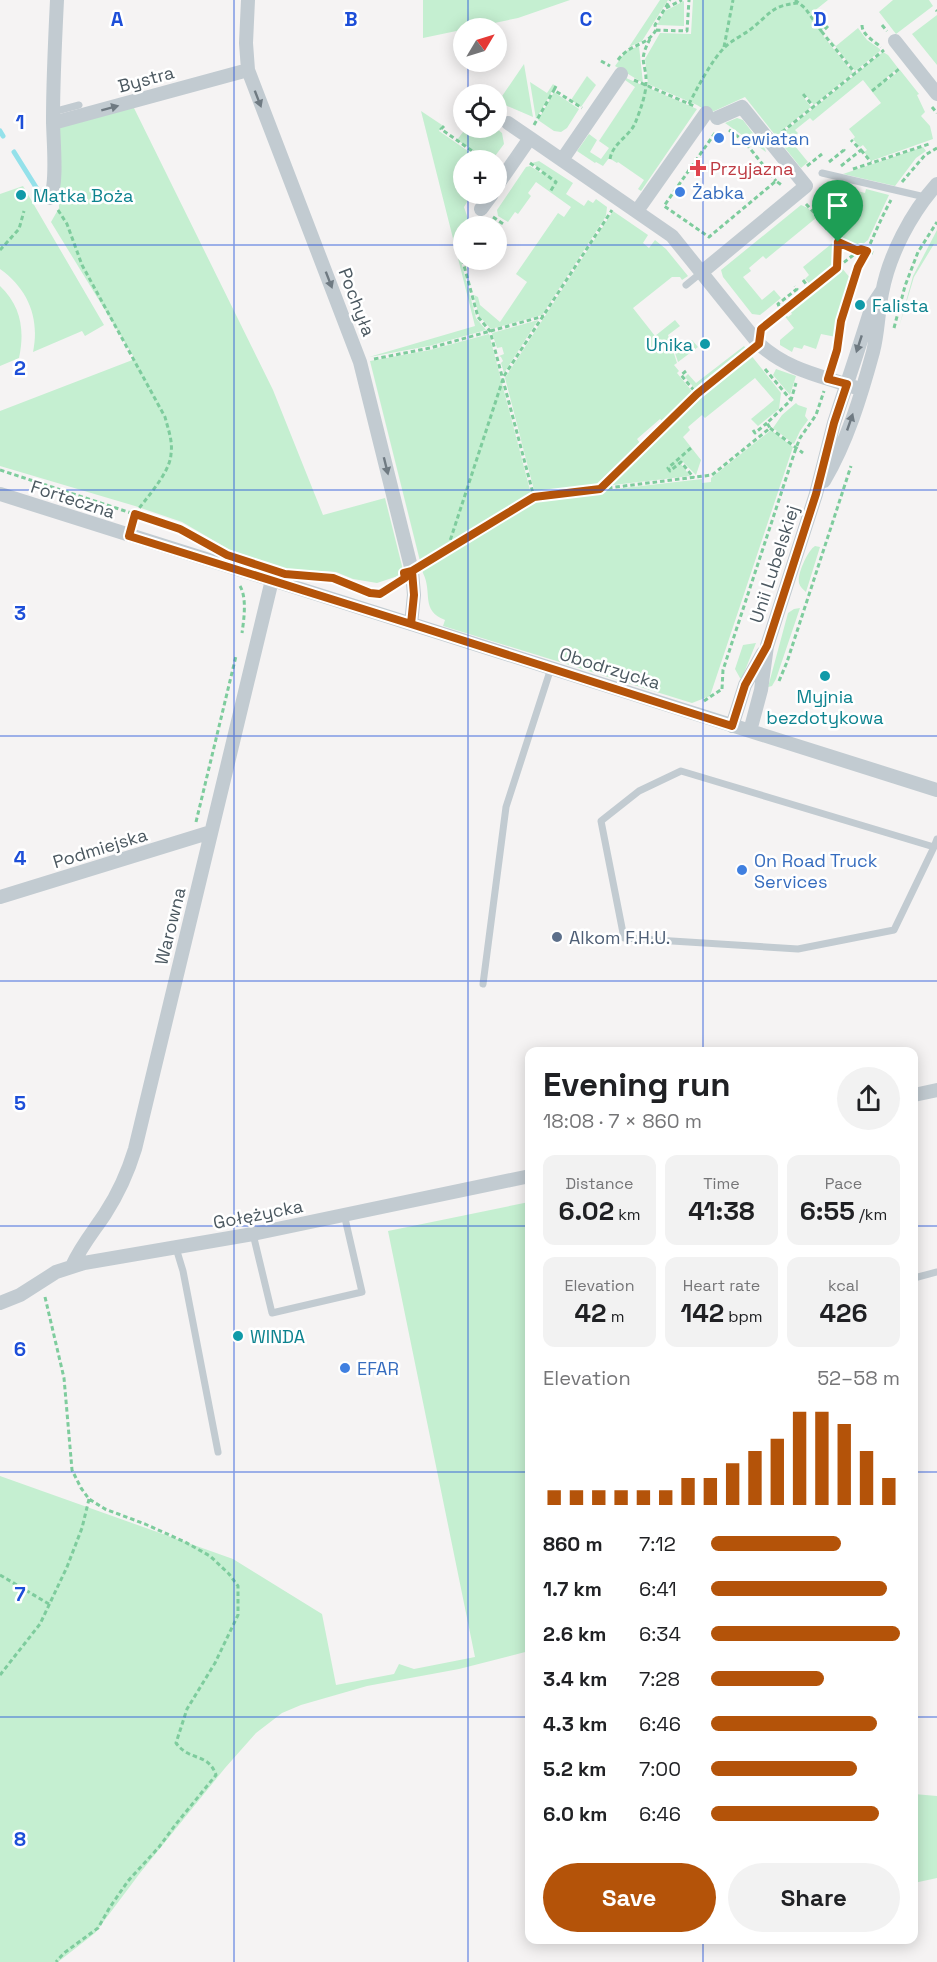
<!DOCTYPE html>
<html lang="en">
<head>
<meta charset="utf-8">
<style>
	:root { --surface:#fff; --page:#f2f2f2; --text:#202124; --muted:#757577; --accent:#b45309 }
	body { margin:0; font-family:"Space Grotesk",sans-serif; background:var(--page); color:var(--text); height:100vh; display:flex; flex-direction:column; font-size:22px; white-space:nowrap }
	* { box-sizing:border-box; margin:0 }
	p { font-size:20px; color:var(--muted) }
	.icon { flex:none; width:33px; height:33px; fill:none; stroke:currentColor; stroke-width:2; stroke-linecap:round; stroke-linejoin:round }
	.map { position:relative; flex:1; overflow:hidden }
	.details { position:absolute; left:525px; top:1047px; width:393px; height:897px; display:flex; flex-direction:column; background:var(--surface); border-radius:12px; box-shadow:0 3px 15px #0003 }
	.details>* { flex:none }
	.needle { width:39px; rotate:52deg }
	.buttons { position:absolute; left:453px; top:18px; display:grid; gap:12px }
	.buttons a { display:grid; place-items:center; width:54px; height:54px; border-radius:50%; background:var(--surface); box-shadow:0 3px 15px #0003; font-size:30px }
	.pin { position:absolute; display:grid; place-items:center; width:51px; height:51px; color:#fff; margin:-62px -26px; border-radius:50% 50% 50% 0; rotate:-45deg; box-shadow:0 0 6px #0007 }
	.pin .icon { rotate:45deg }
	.round { display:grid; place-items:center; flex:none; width:63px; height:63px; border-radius:32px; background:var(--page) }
	.overview { display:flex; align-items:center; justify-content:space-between; height:102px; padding:0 18px }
	h1 { font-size:33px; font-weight:700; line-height:45px }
	.metrics { display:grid; grid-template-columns:repeat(3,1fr); gap:9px; height:102px; padding:6px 18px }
	.metrics div { display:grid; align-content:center; border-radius:12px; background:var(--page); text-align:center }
	.metrics b { font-size:26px; font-weight:700 }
	.metrics small { font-size:16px; font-weight:400 }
	.metrics p { font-size:16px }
	.chart { height:168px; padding:12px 18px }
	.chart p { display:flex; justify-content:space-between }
	.chart svg { width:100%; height:108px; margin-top:6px; stroke:var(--accent); stroke-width:6 }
	.button { display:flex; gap:12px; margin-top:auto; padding:12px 18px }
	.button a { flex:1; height:69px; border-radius:36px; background:var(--accent); color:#fff; font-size:24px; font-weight:700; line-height:69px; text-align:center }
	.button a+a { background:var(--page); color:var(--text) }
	ul { padding:0 18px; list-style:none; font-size:20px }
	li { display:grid; grid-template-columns:96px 72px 1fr; align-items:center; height:45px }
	li i { height:15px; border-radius:8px; background:var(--accent) }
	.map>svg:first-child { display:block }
</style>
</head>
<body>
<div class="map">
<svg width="937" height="1962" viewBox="0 0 937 1962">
	<rect width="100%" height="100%" fill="#f5f3f3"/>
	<path fill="#c5efd1" d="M 423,0 L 570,0 L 518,18 L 423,38 Z
		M 660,0 L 668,0 L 642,41 L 629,47 Z
		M 693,0 L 828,0 L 813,12 L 825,27 L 820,32 L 853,73 L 814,105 L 804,93 L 802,95 L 811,107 L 781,131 L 779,140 L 745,97 L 710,113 L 697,105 L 648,84 L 645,59 L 660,33 L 691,34 Z
		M 893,0 L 929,0 L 933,6 L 896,34 L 879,12 Z
		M 684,1 L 684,26 L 657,25 L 665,11 Z
		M 937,15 L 937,65 L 912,34 Z
		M 858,28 L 867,40 L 880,49 L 880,51 L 855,71 L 824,32 L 836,46 Z
		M 639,46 L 643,83 L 615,66 L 626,51 Z
		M 883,52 L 888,55 L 898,68 L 885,79 L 887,81 L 900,70 L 919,94 L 917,95 L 925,112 L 921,116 L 930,126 L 933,139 L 871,161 L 864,152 L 867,150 L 863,145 L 860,147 L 853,139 L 855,137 L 849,129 L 881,103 L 863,80 L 813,121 L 810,118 L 795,130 L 798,133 L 790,140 L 808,162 L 801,168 L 781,143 L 783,133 Z
		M 524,64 L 533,117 L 498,102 Z
		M 587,76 L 596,85 L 581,107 L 571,100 Z
		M 626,78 L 697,109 L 641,191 L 638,189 L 644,180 L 618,162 L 617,163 L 609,158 L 603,166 L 596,162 L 595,163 L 577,151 L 589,134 L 597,140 L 590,152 L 601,159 L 609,148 L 599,141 L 635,87 L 625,80 Z
		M 530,82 L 547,93 L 553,84 L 555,86 L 536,119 Z
		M 554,92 L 579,109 L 567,128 L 561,132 L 554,131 L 538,120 Z
		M 133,106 L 273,390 L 323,515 L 385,498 L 404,574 L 377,583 L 353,579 L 336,572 L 287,569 L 230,550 L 182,522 L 135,506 L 0,466 L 0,411 L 135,359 L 51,222 L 59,208 L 58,126 Z
		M 421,111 L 442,125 L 439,131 L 481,160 L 464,160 L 464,194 L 472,194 L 464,207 L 468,219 L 479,226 L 464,226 L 463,248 L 458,250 L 476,318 L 486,330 L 429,346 L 369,357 L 475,326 Z
		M 737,118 L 743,120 L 765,149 L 766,152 L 725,123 Z
		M 466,128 L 496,128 L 502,133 L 504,144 L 492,160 L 487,160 L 457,140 Z
		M 923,147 L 926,151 L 916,158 L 895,186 L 843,174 Z
		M 539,161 L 573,183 L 566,194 L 584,206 L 588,200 L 593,203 L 596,199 L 607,207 L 606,216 L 542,315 L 491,329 L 479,316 L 474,295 L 478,297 L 480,305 L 500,322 L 527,282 L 516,274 L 558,213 L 564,217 L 571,207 L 536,182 L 528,193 L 531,196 L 518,214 L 515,212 L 508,222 L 498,216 L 497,210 L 526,167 L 530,166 L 541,173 L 542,171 L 532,163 Z
		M 828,181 L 831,181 L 850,213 L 839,238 L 831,228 L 849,213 L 837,198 L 817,213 L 816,211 L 827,201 L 818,189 Z
		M 836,182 L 843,183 L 842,187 L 865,193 L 866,189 L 889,195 L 868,240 L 857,249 L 841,241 L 855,213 Z
		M 23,186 L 104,325 L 85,336 L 82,331 L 33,352 C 40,318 28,289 0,269 L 0,194 Z
		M 801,205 L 808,208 L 816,218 L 766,259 L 763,256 L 749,268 L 751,271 L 743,277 L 762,300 L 774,290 L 781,298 L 760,315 L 752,314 L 723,277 L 721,270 Z
		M 613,211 L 648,235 L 643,243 L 649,248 L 655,240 L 666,249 L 688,276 L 682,280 L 680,277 L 672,277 L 633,308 L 655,336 L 675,320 L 680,326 L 668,335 L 677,363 L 674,365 L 679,371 L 677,373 L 695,395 L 665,424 L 660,419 L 637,439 L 640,443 L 636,447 L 638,449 L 599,487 L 535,494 L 505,378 Z
		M 937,230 L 937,244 L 934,244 L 914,277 L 899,327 L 913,276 Z
		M 835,241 L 835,266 L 812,284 L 810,284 L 805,279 L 809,275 L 803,267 Z
		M 841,267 L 851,279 L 838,318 L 836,337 L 821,334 L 816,349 L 804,345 L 802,349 L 794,347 L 792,352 L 780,345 L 780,340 L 794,328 L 783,314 L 785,313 L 788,317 L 792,314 L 789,310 Z
		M 0,286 C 21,306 25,330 19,358 L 0,366 Z
		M 538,320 L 504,373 L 501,363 L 503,361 L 501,357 L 499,356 L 504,354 L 502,347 L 497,348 L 492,333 Z
		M 489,334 L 530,490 L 537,498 L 702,479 L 702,483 L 711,482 L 711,478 L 771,430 L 793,447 L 710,696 L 692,703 L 443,626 L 445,620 C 420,610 433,593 423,573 L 370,361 L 430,350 Z
		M 671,336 L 682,349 L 692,340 L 698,347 L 678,362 L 670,337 Z
		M 744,346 L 748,351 L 697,391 L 685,377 L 688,374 L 696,383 Z
		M 750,354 L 781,393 L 779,409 L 758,426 L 751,419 L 774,400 L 755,378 L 705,418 L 702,415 L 688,427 L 690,430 L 683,437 L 701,460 L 696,475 L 683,462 L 681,464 L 690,476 L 605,486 L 697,398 Z
		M 776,369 L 796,376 L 790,395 L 773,375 Z
		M 796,403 L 798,405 L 807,408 L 805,416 L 808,420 L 800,431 L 794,444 L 773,428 L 782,415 Z
		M 815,546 L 820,547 L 806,592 C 803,589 800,587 799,583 C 797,574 808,550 815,546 Z
		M 800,608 L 776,679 L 772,686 L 768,687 L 788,613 L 794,609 Z
		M 756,643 L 742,678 L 740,678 L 735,669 L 743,645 Z
		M 529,1202 L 529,1651 L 459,1669 L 367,1686 L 301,1705 L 282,1713 L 256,1733 L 225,1768 L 140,1873 L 95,1933 L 58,1962 L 0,1962 L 0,1476 L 233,1559 L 322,1614 L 336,1685 L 394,1674 L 399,1664 L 414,1669 L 475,1657 L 388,1231 Z
		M 914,1794 L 937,1796 L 937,1878 L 914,1883 Z"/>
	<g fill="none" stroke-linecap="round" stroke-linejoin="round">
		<path stroke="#94e1ea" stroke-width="5" d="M 0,131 L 3,136
			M 14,152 L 39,192"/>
		<path stroke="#7ecc9d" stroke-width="3" stroke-dasharray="4.5 3" stroke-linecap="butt" d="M 795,0 L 805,8 L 822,32
			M 666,8 L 682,0
			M 936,10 L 937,11
			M 862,25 C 862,35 874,41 881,47
			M 882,25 L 887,31
			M 828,26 L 822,32 L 855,73
			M 656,30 L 687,31 L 689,0
			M 724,47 L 733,0
			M 618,60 C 631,42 645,48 656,30 L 655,25 L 670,0
			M 601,61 L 610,66
			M 634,80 L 694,106
			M 556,86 L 554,90 L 582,108
			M 872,91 L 899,69
			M 803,94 L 814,107
			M 689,104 C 697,88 712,60 724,48 C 732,40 743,35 751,29 C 771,13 772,5 799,3
			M 932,107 L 937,113
			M 534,125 L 554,90
			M 444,126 L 441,129 L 485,160
			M 729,130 L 744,141 L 776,181
			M 782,132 L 884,50
			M 715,133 L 664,206 L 709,237 L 776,181 L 783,186
			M 861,150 L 871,162
			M 610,159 C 613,142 631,136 636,121 C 640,111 646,94 646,84 C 647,62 637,63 650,39
			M 829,162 L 844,150 L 842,148
			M 530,163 L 556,182 L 550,192
			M 807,166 L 822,154
			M 841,166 L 861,150 L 851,140
			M 853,169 L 929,144
			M 902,182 L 925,155 L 937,148
			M 806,204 L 817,216 L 837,200 L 847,213 L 825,229
			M 58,210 L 67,224 L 82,265 L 165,417 C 168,429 173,441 171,454 C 170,473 146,498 135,514 L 133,522
			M 493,217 L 505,225
			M 838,242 L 858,251
			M 0,250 L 19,229 L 24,211
			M 465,260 L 463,262 L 478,317 L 490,331 L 534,497
			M 838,267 L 861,249 L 873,253
			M 803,280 L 810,289
			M 782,313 L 778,304 L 797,289 L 795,286
			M 763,328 L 837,268 L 838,242 L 852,214 L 837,188
			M 894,328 L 905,286 L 918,252 L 937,222
			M 749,353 L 697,394 L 600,489 L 712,475 L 770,428 L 767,423 L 791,400 L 796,383
			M 374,359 L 430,348 L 544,316
			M 832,365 C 837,350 837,335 841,320 C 846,297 855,275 865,255 C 874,236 881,218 891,200
			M 765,369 L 791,400
			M 686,371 L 681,375 L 697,394
			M 770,428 L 803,453
			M 753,430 L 755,433 L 767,423
			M 691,448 L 668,468 L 670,471 L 681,462 L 694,478
			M 0,470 L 180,529 L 202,541
			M 448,547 L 504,376 L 612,210
			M 425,562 L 534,497 L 600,489
			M 318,578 L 333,578 L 370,593 L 380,594 L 398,582
			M 240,586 C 247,598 244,619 242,633
			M 779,681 L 787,662 L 851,466
			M 722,689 L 723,670 L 796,448 L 800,438 L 816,415 L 824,391
			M 704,701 L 722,689
			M 196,822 L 236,656
			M 45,1297 L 64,1378 L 72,1470 L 81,1488 L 89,1499 L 105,1509 L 145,1524 L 185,1542 L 210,1556 L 229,1574 L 238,1586 L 238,1615 L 215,1663 L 187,1709 L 176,1743 C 190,1762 208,1752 216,1775 L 176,1824 L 159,1847 L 128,1881 L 110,1907 L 98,1928 L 64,1953 L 56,1962
			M 0,1575 L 49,1604
			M 0,1675 L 40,1624 L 67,1567 L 82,1528 L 89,1499"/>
		<path stroke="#c2cbd1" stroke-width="7" d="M 53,112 L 79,105
			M 822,173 L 925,197
			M 686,285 L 702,272
			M 934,847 L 681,771 L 639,791 L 601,821 L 624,938 L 798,949 L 894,930 L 934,847 L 937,839
			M 483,984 L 506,807 L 551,668
			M 253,1234 L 272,1313 L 362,1292 L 344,1214
			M 176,1248 L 183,1271 L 218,1452
			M 914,1278 L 937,1272"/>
		<path stroke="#c2cbd1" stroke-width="14" d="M 248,0 L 246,43 L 248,70 L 360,362 L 412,571 L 414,595 L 411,624
			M 895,41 L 937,94
			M 53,123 L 248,70
			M 508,123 L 530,138
			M 562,160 L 621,74
			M 496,187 L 530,138 L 672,236 L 759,344 C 788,370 818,375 854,387
			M 50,198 C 58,184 53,139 53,120 C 53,80 55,40 57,0
			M 481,209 L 492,194
			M 637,211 L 706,113
			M 702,272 L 806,186 L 742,107 L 717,118
			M 824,481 C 847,442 861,396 873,352 C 878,333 878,313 882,293 C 889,255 911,213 937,184
			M 0,494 L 937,790
			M 732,726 L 745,685 L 763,653
			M 750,731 L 761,690 L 767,646 L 816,494 L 834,423 L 856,356 L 872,306 L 882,291
			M 0,897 L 211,832
			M 914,1095 L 937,1090
			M 72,1266 C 81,1246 93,1232 105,1214 C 118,1194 128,1172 135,1149 L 272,580
			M 0,1303 L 20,1295 L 56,1272 L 84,1263 L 253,1234 L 530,1176"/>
	</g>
	<defs><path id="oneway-solid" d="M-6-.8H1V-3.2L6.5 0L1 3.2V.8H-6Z" transform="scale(1.5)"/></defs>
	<g fill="#6f7a82">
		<use href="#oneway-solid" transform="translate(258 99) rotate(69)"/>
		<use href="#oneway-solid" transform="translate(110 108) rotate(-15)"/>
		<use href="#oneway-solid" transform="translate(329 280) rotate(69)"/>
		<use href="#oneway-solid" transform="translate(859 344) rotate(108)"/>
		<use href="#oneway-solid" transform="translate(850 422) rotate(-71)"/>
		<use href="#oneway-solid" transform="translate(386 466) rotate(76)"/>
	</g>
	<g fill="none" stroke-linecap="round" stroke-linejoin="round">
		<defs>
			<path id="route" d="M 838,242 L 837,268 L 761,329 L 759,344 L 697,394 L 600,489 L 534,497 L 412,571 L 414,595 L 411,624 L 129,536 L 135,514 L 180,529 L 227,555 L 285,574 L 333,578 L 370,593 L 380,594 L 405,578 L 404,573 L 412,571 L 414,595 L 411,624 L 732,726 L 745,685 L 767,646 L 816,494 L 834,423 L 847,384 L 828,379 L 837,350 L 841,321 L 858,267 L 867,251 L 861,249 L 858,251 L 838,242"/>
		</defs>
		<use href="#route" stroke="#fff" stroke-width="12"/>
		<use href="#route" stroke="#b45309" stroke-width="8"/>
	</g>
	<path fill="none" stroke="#1d4ed8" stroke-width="1.5" stroke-opacity="0.55" d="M 234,0 L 234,1962M 468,0 L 468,28M 703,0 L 703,1052M 468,62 L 468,94M 468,128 L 468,160M 468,194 L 468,226M 0,245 L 464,245M 496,245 L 937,245M 468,260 L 468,1962M 0,490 L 937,490M 0,736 L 937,736M 0,981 L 937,981M 0,1226 L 530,1226M 914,1226 L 937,1226M 0,1472 L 530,1472M 914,1472 L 937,1472M 0,1717 L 530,1717M 914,1717 L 937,1717M 703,1940 L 703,1962"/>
	<g fill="#3f7fe0" stroke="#fff" stroke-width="2">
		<circle cx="719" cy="138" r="6"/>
		<circle cx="680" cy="192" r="6"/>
		<circle cx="742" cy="870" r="6"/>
		<circle cx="345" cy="1368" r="6"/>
	</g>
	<path fill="#e0444e" stroke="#fff" stroke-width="2" d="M695 159h6v6h6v6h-6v6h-6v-6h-6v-6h6z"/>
	<g fill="#0f9aa8" stroke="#fff" stroke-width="2">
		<circle cx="21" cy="195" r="6"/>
		<circle cx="860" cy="305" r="6"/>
		<circle cx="705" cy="344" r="6"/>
		<circle cx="825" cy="676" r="6"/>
		<circle cx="238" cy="1336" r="6"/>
	</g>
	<circle fill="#5c6f8a" stroke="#fff" stroke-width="2" cx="557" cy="937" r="6"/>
	<g text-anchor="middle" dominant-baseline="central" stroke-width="5" stroke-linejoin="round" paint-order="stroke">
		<g font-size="18" fill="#4b5860" stroke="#fff">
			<text transform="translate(146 79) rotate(-15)">Bystra</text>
			<text transform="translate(357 302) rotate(69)">Pochyła</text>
			<text transform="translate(73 499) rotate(18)">Forteczna</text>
			<text transform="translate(774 564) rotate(-72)">Unii Lubelskiej</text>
			<text transform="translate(610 668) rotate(17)">Obodrzycka</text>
			<text transform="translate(100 848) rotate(-17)">Podmiejska</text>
			<text transform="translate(170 926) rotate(-76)">Warowna</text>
			<text transform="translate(258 1214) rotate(-11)">Gołężycka</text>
		</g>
		<g font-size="18" fill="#366cbe" stroke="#fff" text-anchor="start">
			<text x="731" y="138">Lewiatan</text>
			<text x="692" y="192">Żabka</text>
			<text x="754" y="860">On Road Truck<tspan x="754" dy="21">Services</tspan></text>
			<text x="357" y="1368">EFAR</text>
		</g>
		<g font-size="18" fill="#be3a42" stroke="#fff" text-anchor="start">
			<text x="710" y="168">Przyjazna</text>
		</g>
		<g font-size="18" fill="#0d838f" stroke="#fff" text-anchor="start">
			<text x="33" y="195">Matka Boża</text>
			<text x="872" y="305">Falista</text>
			<text x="693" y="344" text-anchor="end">Unika</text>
			<text x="825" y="696" text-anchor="middle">Myjnia<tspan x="825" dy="21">bezdotykowa</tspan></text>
			<text x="250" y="1336">WINDA</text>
		</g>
		<g font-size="18" fill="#4e5e75" stroke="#fff" text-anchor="start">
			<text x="569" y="937">Alkom F.H.U.</text>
		</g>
	</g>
	<g font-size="20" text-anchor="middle" font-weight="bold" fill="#1d4ed8" stroke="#fff" stroke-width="5" stroke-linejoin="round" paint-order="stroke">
		<text x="117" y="26">A</text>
		<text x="351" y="26">B</text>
		<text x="586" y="26">C</text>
		<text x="820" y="26">D</text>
		<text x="20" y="129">1</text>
		<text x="20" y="375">2</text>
		<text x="20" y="620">3</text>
		<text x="20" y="865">4</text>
		<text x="20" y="1110">5</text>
		<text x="20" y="1356">6</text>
		<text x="20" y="1601">7</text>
		<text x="20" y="1846">8</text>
	</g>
</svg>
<div class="buttons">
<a><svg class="needle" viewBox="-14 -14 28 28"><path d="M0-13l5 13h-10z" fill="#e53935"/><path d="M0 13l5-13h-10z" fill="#757577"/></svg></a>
<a><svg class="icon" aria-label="locate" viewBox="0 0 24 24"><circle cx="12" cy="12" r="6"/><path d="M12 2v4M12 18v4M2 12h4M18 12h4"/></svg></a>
<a>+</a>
<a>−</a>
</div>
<div class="pin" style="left:838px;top:242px;background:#1e9e55"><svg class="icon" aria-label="arrive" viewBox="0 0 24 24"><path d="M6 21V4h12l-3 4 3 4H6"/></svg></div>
<section class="details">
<div class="overview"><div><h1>Evening run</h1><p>18:08 · 7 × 860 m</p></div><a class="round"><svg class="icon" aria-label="share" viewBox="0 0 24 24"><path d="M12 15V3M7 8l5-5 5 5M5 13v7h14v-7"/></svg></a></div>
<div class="metrics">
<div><p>Distance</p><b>6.02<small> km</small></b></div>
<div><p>Time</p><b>41:38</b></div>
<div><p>Pace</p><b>6:55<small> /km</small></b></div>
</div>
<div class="metrics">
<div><p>Elevation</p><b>42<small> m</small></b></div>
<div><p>Heart rate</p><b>142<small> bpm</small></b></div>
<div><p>kcal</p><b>426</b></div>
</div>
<div class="chart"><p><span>Elevation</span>52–58 m</p>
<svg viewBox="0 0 160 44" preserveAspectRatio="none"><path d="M5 44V38M15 44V38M25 44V38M35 44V38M45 44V38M55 44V38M65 44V33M75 44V33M85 44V27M95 44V22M105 44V17M115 44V6M125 44V6M135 44V11M145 44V22M155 44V33"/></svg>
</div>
<ul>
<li><b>860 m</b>7:12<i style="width:69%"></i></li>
<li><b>1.7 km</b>6:41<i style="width:93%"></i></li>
<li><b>2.6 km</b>6:34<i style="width:100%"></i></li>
<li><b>3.4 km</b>7:28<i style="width:60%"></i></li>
<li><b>4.3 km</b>6:46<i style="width:88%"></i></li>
<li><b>5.2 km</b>7:00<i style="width:77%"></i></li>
<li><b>6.0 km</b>6:46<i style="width:89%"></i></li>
</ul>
<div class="button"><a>Save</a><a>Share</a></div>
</section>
</div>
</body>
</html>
